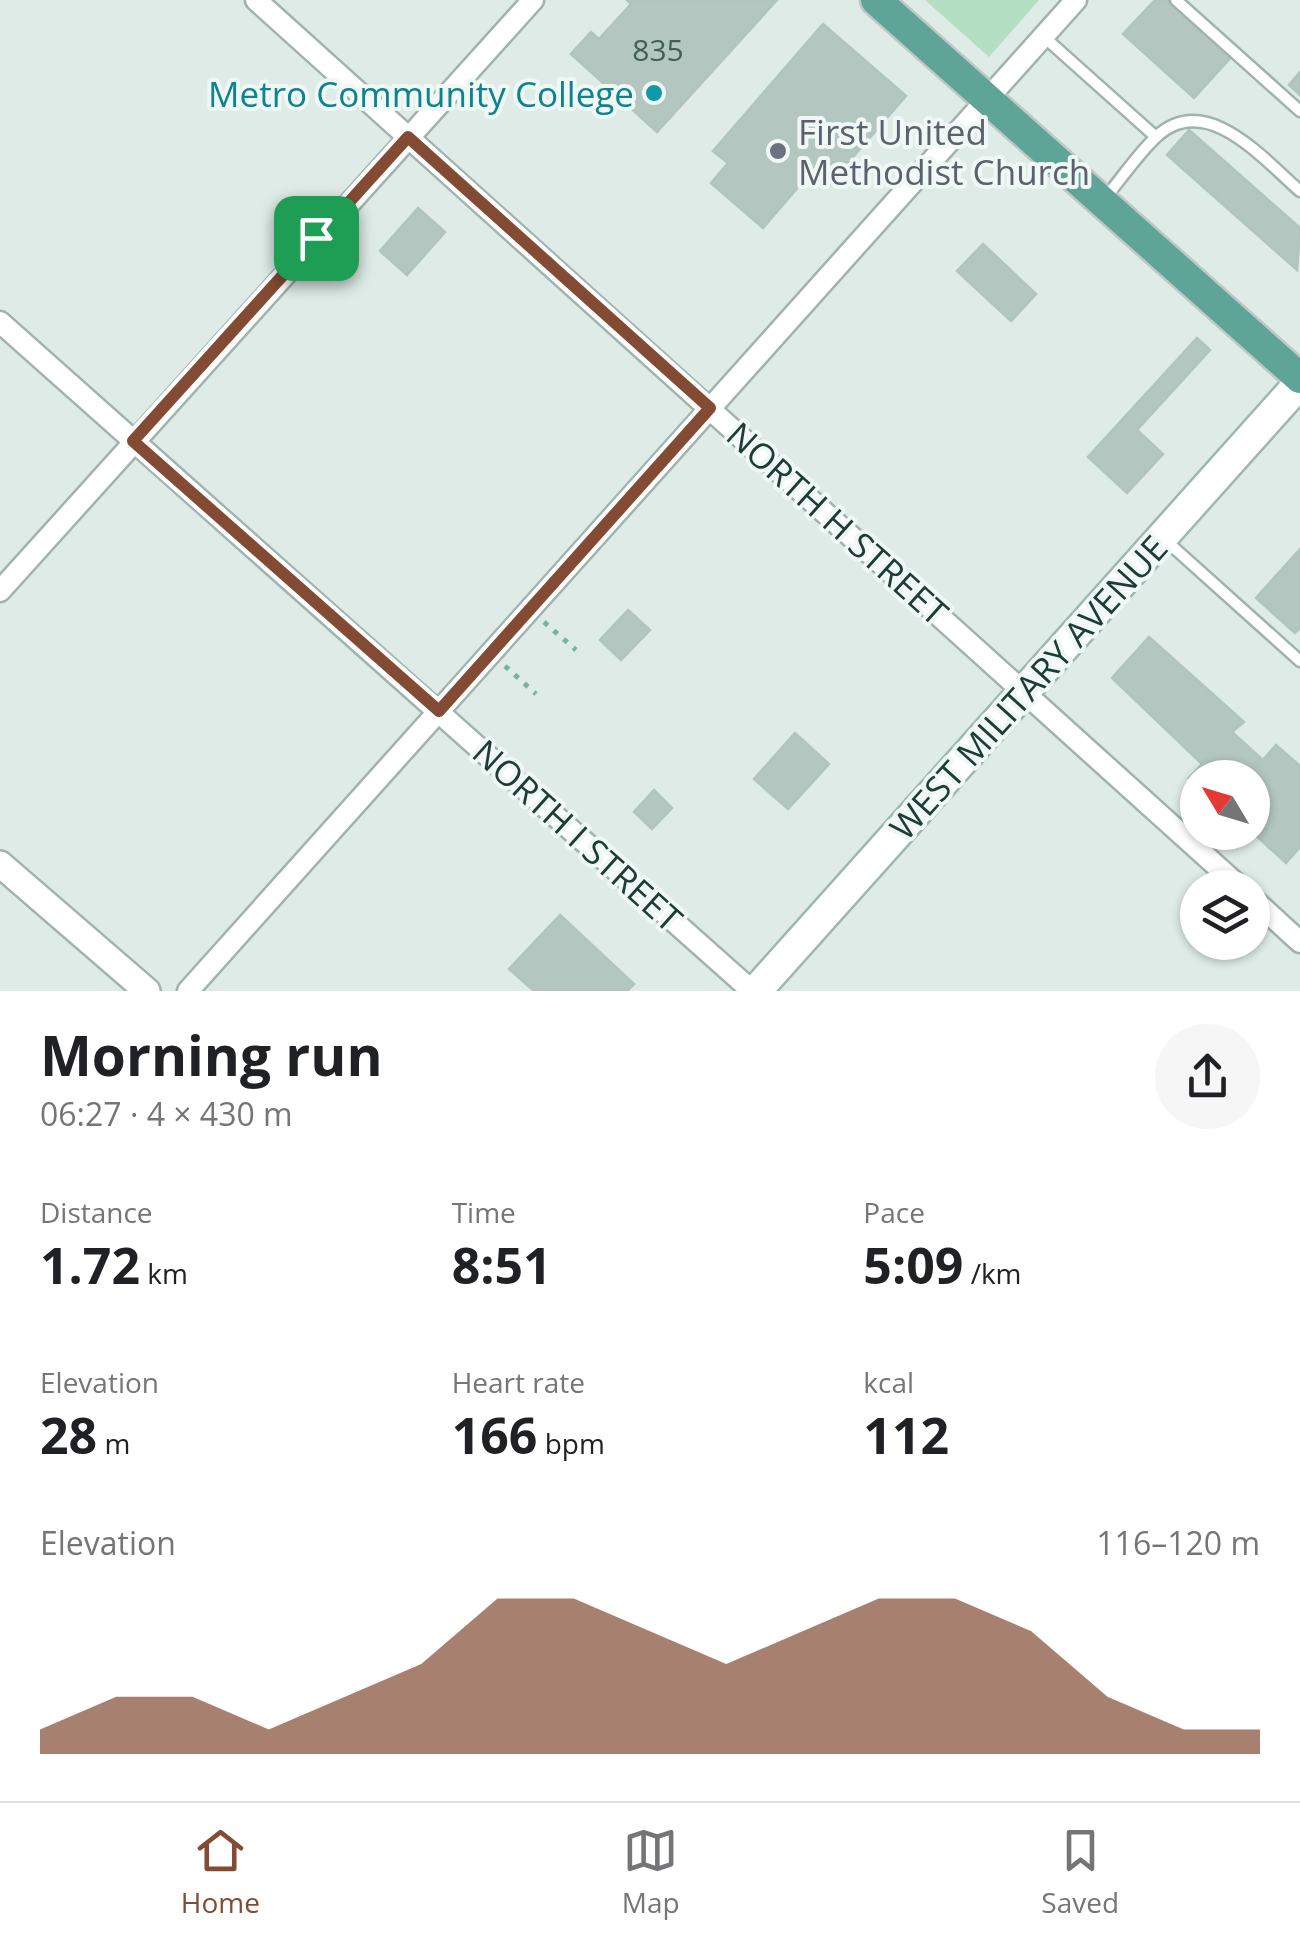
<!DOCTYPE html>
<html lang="en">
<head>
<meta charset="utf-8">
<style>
	:root { --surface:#fff; --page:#f6f6f6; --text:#202124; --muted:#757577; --line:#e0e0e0; --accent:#844b34 }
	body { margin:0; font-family:"Open Sans",sans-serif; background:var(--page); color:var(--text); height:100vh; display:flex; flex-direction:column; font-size:38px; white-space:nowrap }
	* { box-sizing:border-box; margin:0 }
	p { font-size:32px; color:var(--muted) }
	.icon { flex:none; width:55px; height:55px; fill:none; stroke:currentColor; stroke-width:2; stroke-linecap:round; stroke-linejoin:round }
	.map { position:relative; height:991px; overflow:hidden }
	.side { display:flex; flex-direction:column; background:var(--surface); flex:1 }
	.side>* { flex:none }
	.needle { width:65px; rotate:308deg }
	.controls { position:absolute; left:1180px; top:760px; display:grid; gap:20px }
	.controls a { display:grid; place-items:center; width:90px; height:90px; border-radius:50%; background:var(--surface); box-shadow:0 2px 8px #0004; font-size:50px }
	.pin { position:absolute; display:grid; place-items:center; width:85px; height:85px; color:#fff; margin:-42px; border-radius:20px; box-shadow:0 5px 15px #0006 }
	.round { display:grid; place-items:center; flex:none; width:105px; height:105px; border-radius:52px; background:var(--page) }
	.summary { display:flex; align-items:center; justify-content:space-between; height:170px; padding:0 40px }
	h1 { font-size:55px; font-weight:700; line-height:75px }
	.stats { display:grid; grid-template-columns:repeat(3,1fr); gap:15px; height:170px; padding:10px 40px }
	.stats div { display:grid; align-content:center }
	.stats b { font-size:50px; font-weight:700 }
	.stats small { font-size:28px; font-weight:400 }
	.stats p { font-size:28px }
	.chart { height:280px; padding:20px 40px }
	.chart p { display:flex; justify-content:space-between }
	.chart svg { width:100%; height:180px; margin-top:10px; fill:var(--accent); opacity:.7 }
	.dock { display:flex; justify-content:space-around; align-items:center; height:140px; border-top:2px solid var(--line); background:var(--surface); font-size:28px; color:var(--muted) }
	.dock a { display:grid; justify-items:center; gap:5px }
	.dock .current { color:var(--accent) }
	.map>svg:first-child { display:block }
</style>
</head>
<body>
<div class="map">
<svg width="1300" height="991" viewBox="0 0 1300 991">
	<rect width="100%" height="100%" fill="#deebe6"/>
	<path fill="#b4dfc2" d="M 925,0 L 1039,0 L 989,57 Z"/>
	<path fill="#b3c6bf" stroke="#b0c5be" stroke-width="2.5" d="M 627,0 L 777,0 L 657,132 L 571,54 L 591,32 L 599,39 L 631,4 Z
		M 1155,0 L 1172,0 L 1233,55 L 1194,98 L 1123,34 Z
		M 823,24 L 906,96 L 828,186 L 812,171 L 763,228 L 711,183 L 728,163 L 713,151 Z
		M 1300,72 L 1300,95 L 1289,85 Z
		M 1189,130 L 1300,228 L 1297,270 L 1167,155 Z
		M 418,208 L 445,232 L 407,275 L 380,251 Z
		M 983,244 L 1036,294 L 1011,321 L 957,271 Z
		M 1197,338 L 1210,350 L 1137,430 L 1163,454 L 1127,493 L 1088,457 Z
		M 1300,549 L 1300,628 L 1295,633 L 1256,598 Z
		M 628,610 L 650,630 L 621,660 L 600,640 Z
		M 1149,637 L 1244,722 L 1232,732 L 1263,760 L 1247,778 L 1198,778 L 1198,785 L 1189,778 L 1202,764 L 1112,678 Z
		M 795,733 L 829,764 L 788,809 L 754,779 Z
		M 1276,745 L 1300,766 L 1300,847 L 1286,863 L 1252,832 L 1252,778 L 1247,778 Z
		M 654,790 L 672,808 L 652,829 L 634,812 Z
		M 560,915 L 634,984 L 627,991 L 534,991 L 509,969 Z"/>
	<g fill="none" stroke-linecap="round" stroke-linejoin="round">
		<defs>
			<path id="service" d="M 1176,0 L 1300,111
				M 1043,36 L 1156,137
				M 1105,198 C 1122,178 1137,155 1156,137 C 1206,90 1263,159 1300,191
				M 1163,538 L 1300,661"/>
			<path id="minor" d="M 256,0 L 1241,888
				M 0,322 L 752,991
				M 0,591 L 533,0
				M 1252,898 L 1300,942
				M 188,991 L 1076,0"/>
			<path id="tertiary" d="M 0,864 L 147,991"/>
			<path id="secondary" d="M 756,991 L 1300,383"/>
			<path id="primary" d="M 876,0 L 1300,378"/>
		</defs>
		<use href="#service" stroke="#a1b3ae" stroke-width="15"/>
		<use href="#minor" stroke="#a1b3ae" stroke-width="25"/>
		<use href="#tertiary" stroke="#a1b3ae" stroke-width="30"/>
		<use href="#secondary" stroke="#9cb8af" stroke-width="35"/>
		<use href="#primary" stroke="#c0c8c7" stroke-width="35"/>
		<path stroke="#7bb2a4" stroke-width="5" stroke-dasharray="5 8" stroke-linecap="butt" d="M 544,622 L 576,650
			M 505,666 L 536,694"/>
		<use href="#service" stroke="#fff" stroke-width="10"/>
		<use href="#minor" stroke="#fff" stroke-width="20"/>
		<use href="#tertiary" stroke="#fff" stroke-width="25"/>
		<use href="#secondary" stroke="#fff" stroke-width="30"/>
		<use href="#primary" stroke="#5ea597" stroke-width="30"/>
	</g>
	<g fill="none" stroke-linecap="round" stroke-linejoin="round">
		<defs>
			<path id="route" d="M 408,137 L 710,408 L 439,711 L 133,441 Z"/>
		</defs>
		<use href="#route" stroke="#fff" stroke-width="20"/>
		<use href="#route" stroke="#844b34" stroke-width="12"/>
	</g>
	<circle fill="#0f9aa8" stroke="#eff8f4" stroke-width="4" cx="654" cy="93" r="10"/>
	<circle fill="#6b7280" stroke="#eff8f4" stroke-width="4" cx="778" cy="151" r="10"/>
	<g text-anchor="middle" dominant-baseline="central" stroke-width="8" stroke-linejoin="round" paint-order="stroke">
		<g font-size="30" fill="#435e58">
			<text x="658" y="49">835</text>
		</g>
		<g font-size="35" fill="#0d838f" stroke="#eff8f4" text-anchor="end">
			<text x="634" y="93">Metro Community College</text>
		</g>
		<g font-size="35" fill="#5b616d" stroke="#eff8f4" text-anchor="start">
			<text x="798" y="131">First United<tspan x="798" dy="40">Methodist Church</tspan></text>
		</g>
		<g font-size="35" fill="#1e3c36" stroke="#eff8f4">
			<text transform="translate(838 523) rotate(42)">NORTH H STREET</text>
			<text transform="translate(1028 687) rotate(-48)">WEST MILITARY AVENUE</text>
			<text transform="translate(578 835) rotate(42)">NORTH I STREET</text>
		</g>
	</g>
</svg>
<div class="controls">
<a><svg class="needle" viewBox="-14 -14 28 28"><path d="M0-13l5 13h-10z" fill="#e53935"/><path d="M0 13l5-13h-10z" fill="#757577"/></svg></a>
<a><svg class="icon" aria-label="layers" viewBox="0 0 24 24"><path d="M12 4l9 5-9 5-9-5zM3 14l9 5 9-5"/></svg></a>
</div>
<div class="pin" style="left:316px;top:238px;background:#1e9e55"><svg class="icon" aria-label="arrive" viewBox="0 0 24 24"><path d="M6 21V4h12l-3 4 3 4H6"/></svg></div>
</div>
<section class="side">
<div class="summary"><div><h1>Morning run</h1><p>06:27 · 4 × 430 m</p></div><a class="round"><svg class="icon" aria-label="share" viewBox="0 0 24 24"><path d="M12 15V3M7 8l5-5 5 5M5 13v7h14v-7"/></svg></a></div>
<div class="stats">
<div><p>Distance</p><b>1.72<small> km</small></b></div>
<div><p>Time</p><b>8:51</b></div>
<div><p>Pace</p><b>5:09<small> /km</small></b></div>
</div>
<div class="stats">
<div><p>Elevation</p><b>28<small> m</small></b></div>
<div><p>Heart rate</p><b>166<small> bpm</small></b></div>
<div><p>kcal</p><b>112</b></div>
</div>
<div class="chart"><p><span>Elevation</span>116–120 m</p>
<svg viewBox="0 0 160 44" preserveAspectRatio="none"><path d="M0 44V38L10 30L20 30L30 38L40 30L50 22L60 6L70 6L80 14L90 22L100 14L110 6L120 6L130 14L140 30L150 38L160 38V44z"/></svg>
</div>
</section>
<nav class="dock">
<a class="current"><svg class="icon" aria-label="home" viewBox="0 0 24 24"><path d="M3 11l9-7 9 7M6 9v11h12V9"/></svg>Home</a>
<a><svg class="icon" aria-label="map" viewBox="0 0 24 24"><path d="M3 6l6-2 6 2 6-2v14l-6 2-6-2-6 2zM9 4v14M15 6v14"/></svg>Map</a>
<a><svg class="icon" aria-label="saved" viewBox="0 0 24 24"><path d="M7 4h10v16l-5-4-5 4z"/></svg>Saved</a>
</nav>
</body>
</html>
